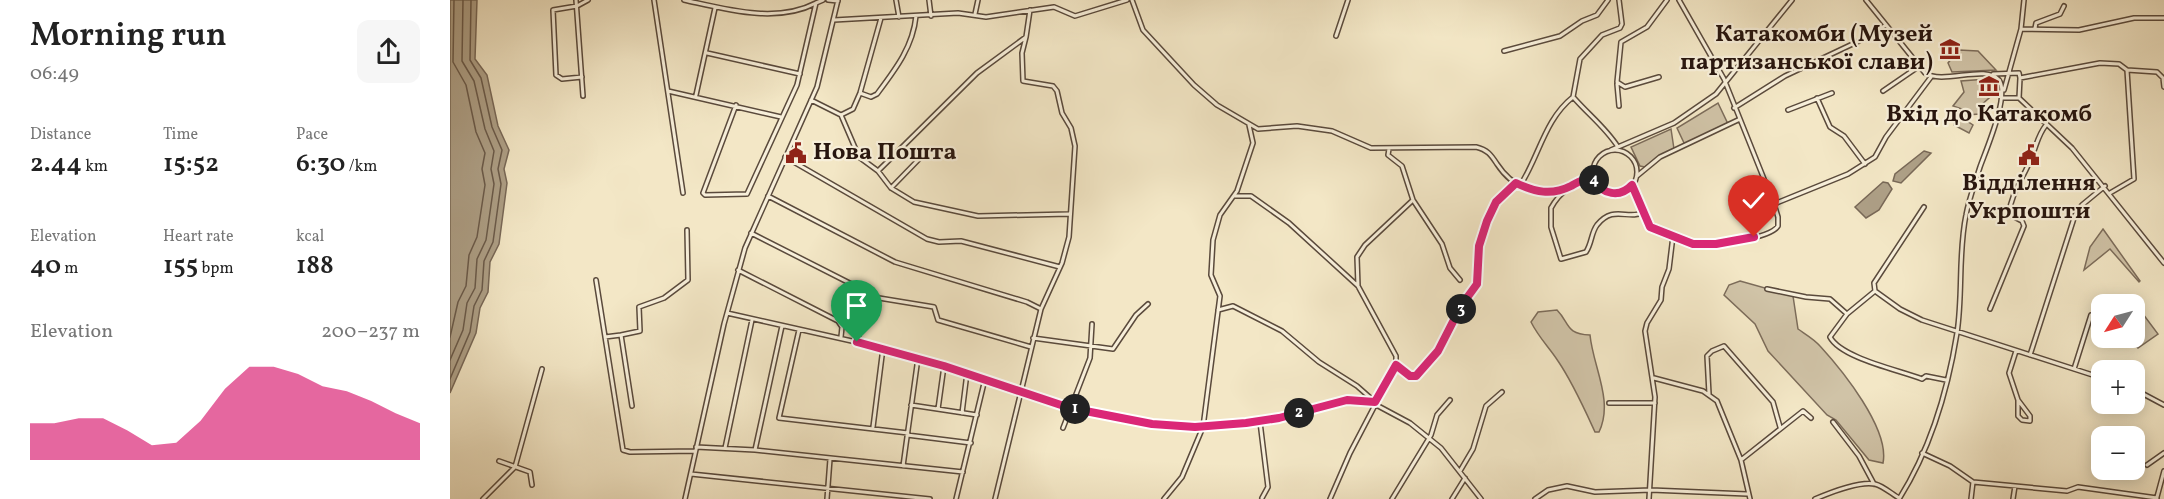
<!DOCTYPE html>
<html lang="en">
<head>
<meta charset="utf-8">
<style>
	:root { --surface:#fff; --page:#f6f6f6; --text:#222; --muted:#767676; --accent:#db2777 }
	body { margin:0; font-family:Vollkorn,serif; background:var(--page); color:var(--text); height:100vh; display:flex; flex-direction:column; font-size:22px; white-space:nowrap }
	* { box-sizing:border-box; margin:0 }
	p { font-size:20px; color:var(--muted) }
	.icon { flex:none; width:33px; height:33px; fill:none; stroke:currentColor; stroke-width:2; stroke-linecap:round; stroke-linejoin:round }
	.map { position:relative; flex:1; overflow:hidden }
	.side { display:flex; flex-direction:column; background:var(--surface); width:450px }
	.side>* { flex:none }
	.needle { width:39px; rotate:234deg }
	.buttons { position:absolute; left:1641px; top:294px; display:grid; gap:12px }
	.buttons a { display:grid; place-items:center; width:54px; height:54px; border-radius:12px; background:var(--surface); box-shadow:0 3px 15px #0003; font-size:30px }
	.pin { position:absolute; display:grid; place-items:center; width:51px; height:51px; color:#fff; margin:-62px -26px; border-radius:50% 50% 50% 0; rotate:-45deg; box-shadow:0 0 6px #0007 }
	.pin .icon { rotate:45deg }
	.km { position:absolute; width:30px; height:30px; margin:-15px; border-radius:50%; background:#222; color:#fff; font-size:16px; line-height:30px; text-align:center }
	.round { display:grid; place-items:center; flex:none; width:63px; height:63px; border-radius:12px; background:var(--page) }
	.summary { display:flex; align-items:center; justify-content:space-between; height:102px; padding:0 30px }
	h1 { font-size:33px; font-weight:600; line-height:45px }
	.stats { display:grid; grid-template-columns:repeat(3,1fr); gap:9px; height:102px; padding:6px 30px }
	.stats div { display:grid; align-content:center }
	.stats b { font-size:26px; font-weight:600 }
	.stats small { font-size:16px; font-weight:400 }
	.stats p { font-size:16px }
	.chart { height:168px; padding:12px 30px }
	.chart p { display:flex; justify-content:space-between }
	.chart svg { width:100%; height:108px; margin-top:6px; fill:var(--accent); opacity:.7 }
	main { display:flex; flex:1; min-height:0 }
	.map>svg:first-child { display:block }
</style>
</head>
<body>
<main>
<section class="side">
<div class="summary"><div><h1>Morning run</h1><p>06:49</p></div><a class="round"><svg class="icon" aria-label="share" viewBox="0 0 24 24"><path d="M12 15V3M7 8l5-5 5 5M5 13v7h14v-7"/></svg></a></div>
<div class="stats">
<div><p>Distance</p><b>2.44<small> km</small></b></div>
<div><p>Time</p><b>15:52</b></div>
<div><p>Pace</p><b>6:30<small> /km</small></b></div>
</div>
<div class="stats">
<div><p>Elevation</p><b>40<small> m</small></b></div>
<div><p>Heart rate</p><b>155<small> bpm</small></b></div>
<div><p>kcal</p><b>188</b></div>
</div>
<div class="chart"><p><span>Elevation</span>200–237 m</p>
<svg viewBox="0 0 160 44" preserveAspectRatio="none"><path d="M0 44V29L10 29L20 27L30 27L40 32L50 38L60 37L70 28L80 15L90 6L100 6L110 9L120 14L130 16L140 20L150 25L160 29V44z"/></svg>
</div>
</section>
<div class="map">
<svg width="1714" height="499" viewBox="0 0 1714 499">
	<rect width="100%" height="100%" fill="#f3e7c6"/>
	<filter id="stains"><feTurbulence type="fractalNoise" baseFrequency=".00333" numOctaves="4"/><feColorMatrix values="0 0 0 0 .2 0 0 0 0 .09 0 0 0 0 .02 0 0 0 .5 -.17"/></filter>
	<radialGradient id="worn" r=".72"><stop offset=".6" stop-color="#630" stop-opacity="0"/><stop offset="1" stop-color="#630" stop-opacity=".3"/></radialGradient>
	<path fill="#d0c3a7" stroke="#7c6c5a" stroke-width="1.5" d="M 1509,50 L 1528,51 L 1546,70 L 1502,72 L 1498,63 Z
		M 1537,79 L 1543,82 L 1547,91 L 1529,107 L 1532,109 L 1529,114 L 1517,115 L 1517,121 L 1523,125 L 1519,133 L 1504,125 L 1505,116 L 1512,109 L 1503,106 L 1514,92 L 1511,81 Z
		M 1268,103 L 1278,124 L 1235,145 L 1227,128 Z
		M 1221,129 L 1224,149 L 1195,167 L 1190,166 L 1181,147 Z
		M 1653,229 L 1690,281 L 1689,282 L 1660,249 L 1634,270 L 1640,247 Z
		M 1290,281 L 1343,296 L 1348,329 C 1355,334 1364,339 1370,346 C 1392,370 1440,429 1433,463 L 1419,460 L 1386,420 L 1377,415 L 1318,351 L 1305,324 L 1274,295 L 1279,285 Z
		M 1681,298 L 1708,334 L 1688,348 L 1679,338 L 1684,338 L 1684,304 L 1672,304 Z
		M 1107,310 C 1120,323 1115,334 1140,335 C 1143,367 1164,401 1149,432 L 1145,432 C 1134,408 1123,383 1108,361 C 1099,347 1089,338 1081,322 L 1088,312 Z"/>
	<path fill="#aea087" stroke="#786857" stroke-width="1.5" d="M 0,0 L 27,0 L 25,59 L 37,75 L 48,126 L 59,150 L 54,169 L 57,183 L 49,244 L 40,262 L 38,292 L 30,308 L 26,333 L 0,393 Z
		M 1474,151 L 1481,153 L 1451,183 L 1443,181 L 1445,174 Z
		M 1433,182 L 1438,183 L 1442,189 L 1429,210 L 1416,218 L 1405,207 Z"/>
	<g fill="none" stroke-linecap="round" stroke-linejoin="round">
		<path stroke="#6a5a4a" stroke-width="1.5" d="M 0,337 L 8,302 L 16,286 L 19,255 L 27,237 L 35,185 L 32,169 L 35,153 L 26,132 L 16,85 L 3,62 L 4,0
			M 0,360 L 13,330 L 17,303 L 25,288 L 27,259 L 36,240 L 44,184 L 41,169 L 44,151 L 35,129 L 24,81 L 12,61 L 13,0
			M 0,379 L 20,332 L 24,306 L 32,290 L 34,261 L 43,242 L 51,184 L 48,169 L 52,150 L 42,127 L 31,78 L 20,60 L 21,0"/>
		<defs>
			<path id="minor" d="M 126,0 L 133,96
				M 204,0 L 233,193
				M 234,0 C 275,9 326,24 366,3
				M 378,0 L 388,1
				M 446,0 L 449,17
				M 479,0 L 481,16
				M 682,0 L 693,30 L 744,85 L 767,105 L 808,129 L 847,126 L 882,131 L 921,148 L 1026,147 C 1038,150 1041,155 1047,164 C 1066,193 1092,196 1121,186
				M 1229,0 L 1274,79 L 1324,204
				M 1416,0 L 1475,73 C 1493,85 1536,64 1549,80 C 1560,95 1536,150 1530,167 C 1525,183 1519,199 1516,215 C 1508,253 1513,294 1507,333 C 1498,389 1480,450 1449,499
				M 525,14 L 528,0
				M 384,20 L 508,13 L 536,17 L 604,7 L 625,16 L 677,0
				M 1585,28 L 1586,23 L 1610,14 L 1614,6
				M 1571,29 L 1629,30 L 1684,18 L 1714,18
				M 886,36 L 898,0
				M 1054,51 L 1110,36 L 1132,21 L 1147,15 L 1158,0
				M 257,53 L 350,74
				M 1543,74 L 1569,73 L 1570,78 L 1650,63 L 1669,64 L 1677,70
				M 132,77 L 112,79 L 106,75 L 103,10 L 127,6 L 138,0
				M 1209,77 L 1175,87 L 1167,82 L 1171,42 L 1197,27 L 1217,0
				M 1167,84 L 1169,106
				M 1554,90 L 1571,29 L 1574,0
				M 218,91 L 331,117
				M 1433,91 L 1468,67
				M 410,93 L 421,97 L 427,94 C 445,70 463,47 466,16
				M 246,95 L 265,8
				M 1124,98 C 1139,115 1156,128 1168,147
				M 1367,98 L 1380,127 L 1394,136 L 1415,164
				M 1552,98 L 1569,98 L 1570,78
				M 1569,98 L 1622,148 L 1714,263
				M 361,100 L 391,115 L 409,157 L 428,171 L 441,188 L 464,202 L 528,216 L 619,214
				M 286,105 L 253,193 L 255,195 L 297,194 L 347,85 L 366,3 L 373,0
				M 1284,108 L 1335,76 L 1409,41 L 1436,25
				M 1338,110 L 1382,93
				M 391,115 L 403,109 L 410,93 L 431,18
				M 939,149 L 938,155 L 952,166 L 963,200 L 992,244 L 1000,268 L 1010,280
				M 1161,150 L 1224,123 L 1266,94 L 1342,0
				M1143 172a22 22 0 1 1 44 0a22 22 0 1 1-44 0Z
				M 335,157 L 477,239 L 489,242 L 511,241 L 610,267
				M 428,171 L 527,73 L 576,37 L 580,10
				M 1187,176 L 1210,157 L 1288,120
				M 1144,179 C 1126,179 1109,193 1101,208 L 1101,227 L 1111,259 L 1136,252 C 1142,243 1141,233 1147,225 C 1164,204 1178,221 1194,212
				M 1071,184 C 1089,156 1095,119 1123,97 L 1130,59 L 1152,35 L 1170,28 L 1172,24 L 1169,0
				M 1182,185 L 1199,226 C 1212,232 1228,241 1242,244 C 1258,247 1320,239 1328,226 L 1328,217 L 1324,204 L 1398,174 L 1425,157 L 1436,137 L 1481,77
				M 441,188 L 474,154
				M 1660,193 L 1684,179 L 1677,70 L 1707,72 L 1713,78 L 1714,87
				M 318,196 L 445,262 L 577,302 L 591,309
				M 784,196 L 801,196 L 839,223 L 908,286 L 946,356 L 946,365 L 900,453 L 880,499
				M 1474,207 L 1424,283 L 1425,291 L 1397,314 L 1380,337 C 1391,358 1449,370 1472,379 L 1476,376 L 1496,380
				M 301,233 L 429,298 L 484,307 L 488,320 L 581,347
				M 288,270 L 388,321 L 392,327 L 391,337
				M 146,280 L 173,450 L 180,452 L 245,451
				M 908,286 L 907,257 L 915,245 L 963,200
				M 1317,289 L 1356,297 L 1380,299 L 1397,314
				M 1425,291 L 1450,309 L 1472,320 L 1652,378
				M 1540,309 L 1574,226 L 1572,221 L 1559,214 C 1561,192 1575,176 1582,156 C 1587,144 1588,135 1596,125
				M 768,310 L 783,306 L 832,331 L 869,362 L 907,386 L 924,401
				M 277,313 L 433,348 L 620,408 L 702,424 L 745,427 L 810,422 L 897,400 L 917,400 L 960,423 L 991,448 L 1031,499
				M 349,330 L 329,418 L 458,433
				M 171,335 L 190,331 L 189,307 L 214,298 L 238,280 L 237,230
				M 155,337 L 171,335 L 182,406
				M 583,338 L 663,349 L 686,315 L 698,304
				M 407,342 L 420,293
				M 1566,351 L 1559,373 L 1568,400 L 1568,416 L 1572,420 L 1580,421 L 1580,416 L 1568,400
				M 1580,355 L 1625,215 L 1632,205 L 1655,186
				M 946,365 L 964,377 L 988,351 L 1027,284 L 1029,246 L 1037,221 L 1046,202 L 1066,183
				M 1624,369 L 1641,315
				M 1204,378 L 1253,391 L 1267,401 L 1291,460 L 1300,499
				M 1684,389 L 1714,405
				M 1259,394 L 1257,356 L 1262,351 L 1274,346 L 1323,402 L 1330,427
				M 1159,403 L 1205,403
				M 461,405 L 527,415
				M 488,409 L 494,366
				M 512,413 L 517,373
				M 810,422 L 818,487 L 812,498
				M 1383,422 L 1409,456 L 1424,484
				M 423,427 L 433,348
				M 613,428 L 640,358 L 642,324
				M 457,435 L 521,443
				M 246,447 L 305,450 L 513,472
				M 275,448 L 302,320
				M 305,450 L 332,326
				M 1472,453 L 1500,466 L 1523,482 L 1521,499
				M 1291,460 L 1353,411 L 1361,418
				M 49,461 L 80,472 L 82,485
				M 1697,465 L 1714,453
				M 453,466 L 468,358
				M 1010,471 L 1023,449 L 1036,406 L 1052,392
				M 241,474 L 480,499
				M 1523,482 L 1617,491 L 1628,487 L 1707,498
				M 1707,497 L 1714,471
				M 33,499 L 65,467 L 92,369
				M 235,499 L 274,324 L 295,248 L 367,87 L 388,0
				M 377,499 L 380,459
				M 506,499 L 535,379
				M 545,499 L 591,309 L 612,263 L 619,237 L 625,146 L 621,128 L 612,113 L 607,91 L 603,86 L 573,81 L 572,53 L 576,37
				M 714,499 L 732,477 L 753,427 L 770,296 L 761,275 L 763,240 L 770,215 L 787,191 L 803,143 L 799,125
				M 942,499 L 981,435 L 987,415 L 1000,400
				M 1002,499 L 1015,478
				M 1085,499 L 1098,490 L 1117,486 L 1145,492 L 1201,490 L 1297,494
				M 1199,499 L 1205,397 L 1195,331 L 1197,323 L 1211,300 L 1212,287 L 1219,269 L 1223,236
				M 1365,499 C 1379,493 1410,481 1425,484 C 1433,486 1442,494 1449,498
				M 1563,499 L 1565,486"/>
		</defs>
		<use href="#minor" stroke="#5a4a3c" stroke-width="6"/>
		<use href="#minor" stroke="#f7efda" stroke-width="3"/>
	</g>
	<g fill="none" stroke-linecap="round" stroke-linejoin="round">
		<defs>
			<path id="route" d="M 407,342 L 494,366 L 620,408 L 702,424 L 745,427 L 796,423 L 829,418 L 897,400 L 925,402 L 946,365 L 960,376 L 966,376 L 988,351 L 1011,306 L 1027,284 L 1029,246 L 1037,221 L 1046,202 L 1066,183 C 1085,192 1101,196 1121,186 C 1130,181 1133,179 1144,179 C 1152,195 1170,198 1182,185 L 1200,227 L 1243,244 L 1266,244 L 1304,237"/>
		</defs>
		<use href="#route" stroke="#fff" stroke-width="12"/>
		<use href="#route" stroke="#db2777" stroke-width="8"/>
	</g>
	<defs>
		<symbol id="museum-bare" viewBox="-9 -9 18 18"><path d="M0-6L6-3V-2H-6V-3ZM-5-1h2V3h-2ZM-1-1h2V3h-2ZM3-1h2V3H3ZM-6 4H6V6H-6Z" fill="#8f2418" stroke="#f7efda" stroke-width="2.5" paint-order="stroke"/></symbol>
		<symbol id="civic-bare" viewBox="-9 -9 18 18"><path d="M-.6-6.5H3V-4.5H.6V-3L4-1V1h2V6H-6V1h2V-1L-.6-3ZM-1.2 2.5V6h2.4V2.5Z" fill="#8f2418" stroke="#f7efda" stroke-width="2.5" paint-order="stroke"/></symbol>
	</defs>
	<g fill-rule="evenodd">
		<use href="#museum-bare" x="1485" y="34" width="30" height="30"/>
		<use href="#museum-bare" x="1524" y="71" width="30" height="30"/>
		<use href="#civic-bare" x="331" y="138" width="30" height="30"/>
		<use href="#civic-bare" x="1564" y="140" width="30" height="30"/>
	</g>
	<g text-anchor="middle" dominant-baseline="central" stroke-width="4.5" stroke-linejoin="round" paint-order="stroke">
		<g font-size="24" font-weight="bold" fill="#27150e" stroke="#f7efda">
			<text x="1483" y="35" text-anchor="end">Катакомби (Музей<tspan x="1483" dy="28">партизанської слави)</tspan></text>
			<text x="1539" y="115">Вхід до Катакомб</text>
			<text x="363" y="153" text-anchor="start">Нова Пошта</text>
			<text x="1579" y="184">Відділення<tspan x="1579" dy="28">Укрпошти</tspan></text>
		</g>
	</g>
	<rect width="100%" height="100%" filter="url(#stains)"/>
	<rect width="100%" height="100%" fill="url(#worn)"/>
</svg>
<div class="buttons">
<a><svg class="needle" viewBox="-14 -14 28 28"><path d="M0-13l5 13h-10z" fill="#e53935"/><path d="M0 13l5-13h-10z" fill="#767676"/></svg></a>
<a>+</a>
<a>−</a>
</div>
<div class="pin" style="left:407px;top:342px;background:#1e9e55"><svg class="icon" aria-label="arrive" viewBox="0 0 24 24"><path d="M6 21V4h12l-3 4 3 4H6"/></svg></div>
<div class="pin" style="left:1304px;top:237px;background:#d93025"><svg class="icon" aria-label="check" viewBox="0 0 24 24"><path d="M5 12l5 5 9-10"/></svg></div>
<b class="km" style="left:625px;top:409px">1</b>
<b class="km" style="left:849px;top:413px">2</b>
<b class="km" style="left:1011px;top:309px">3</b>
<b class="km" style="left:1144px;top:180px">4</b>
</div>
</main>
</body>
</html>
